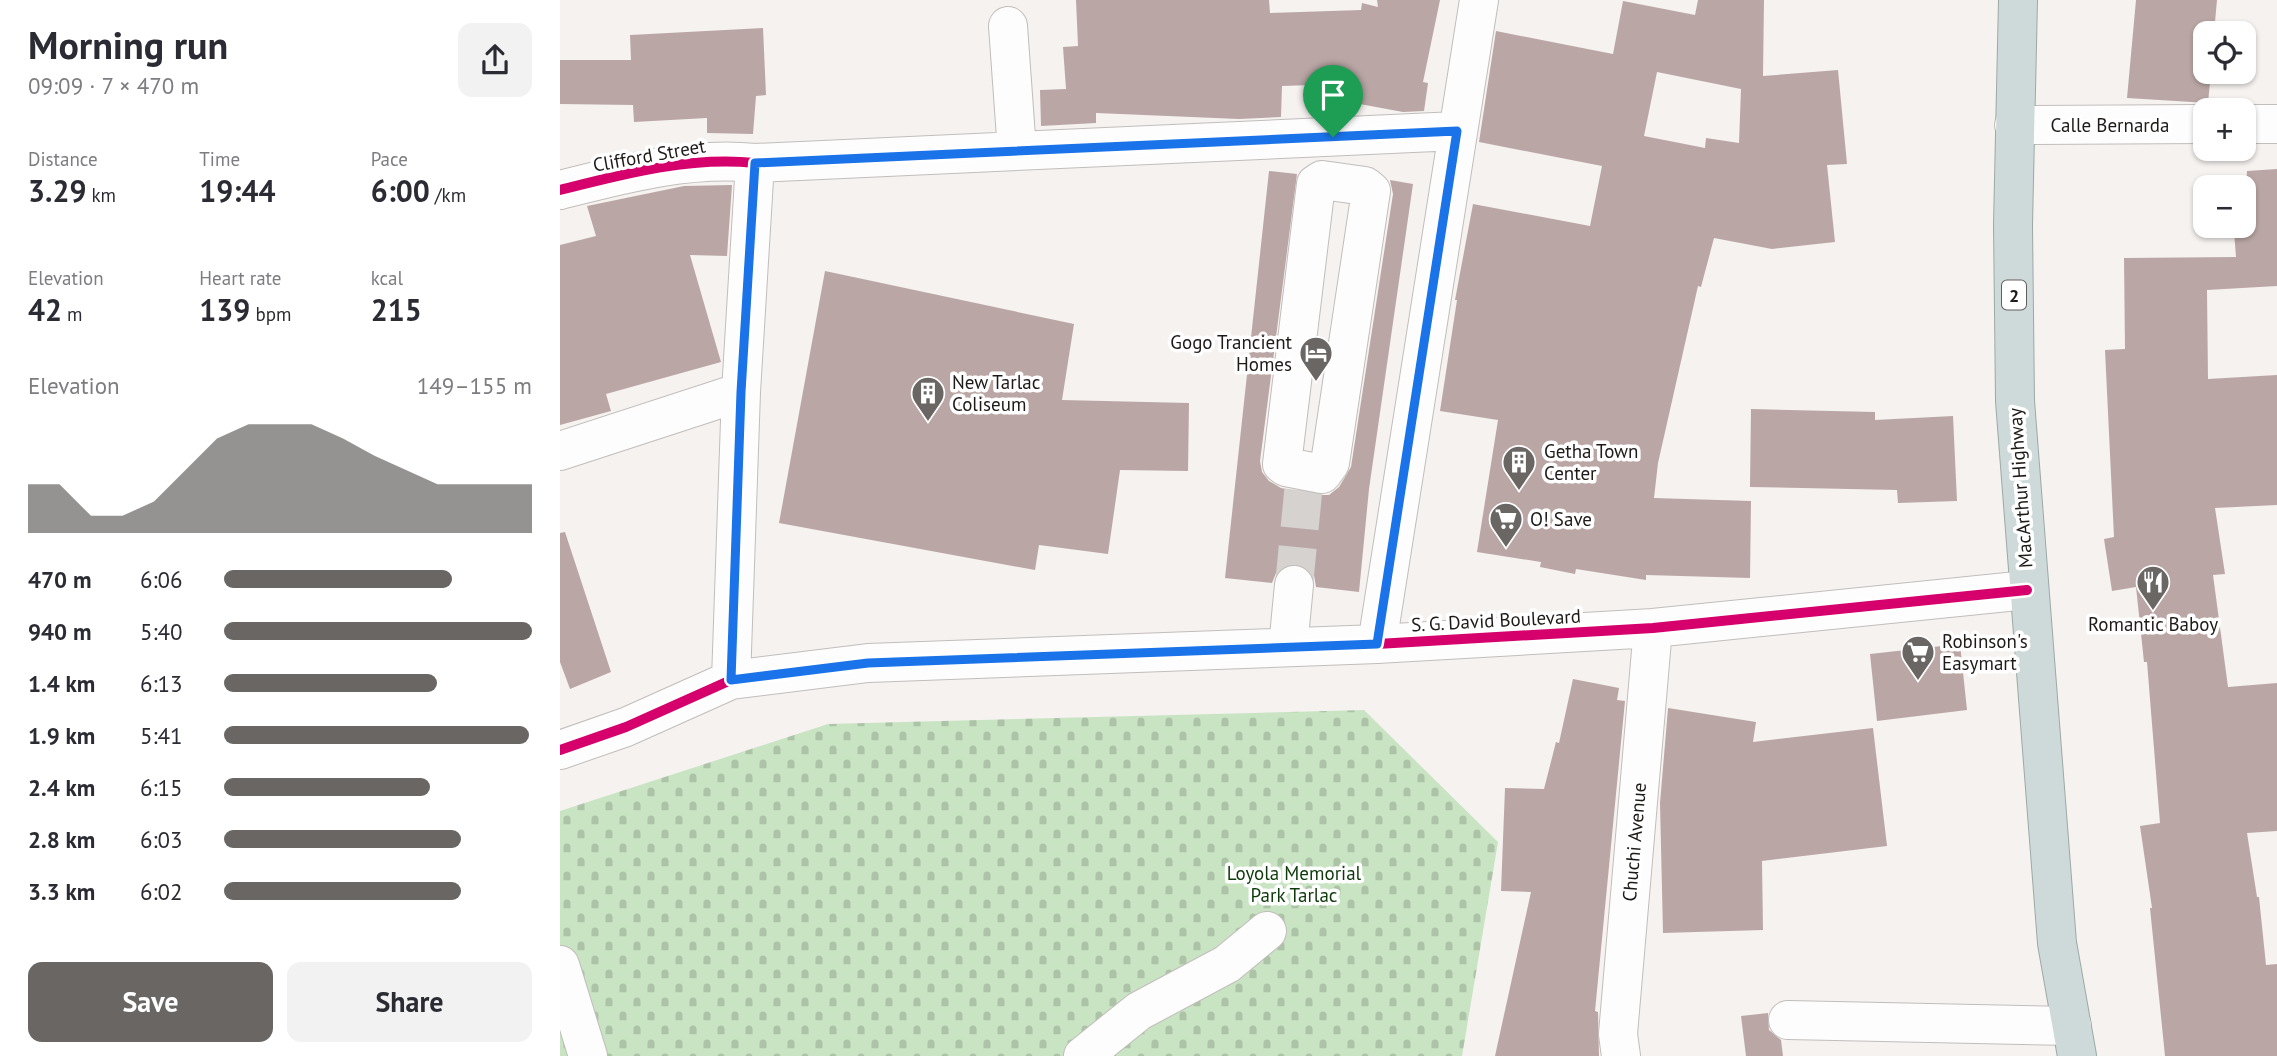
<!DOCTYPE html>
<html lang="en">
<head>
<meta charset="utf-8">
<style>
	:root { --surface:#fff; --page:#f2f2f3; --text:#2b2b33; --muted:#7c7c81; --accent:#696664 }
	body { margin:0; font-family:"PT Sans",sans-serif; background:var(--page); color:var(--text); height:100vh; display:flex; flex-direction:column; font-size:26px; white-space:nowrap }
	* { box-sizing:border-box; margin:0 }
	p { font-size:23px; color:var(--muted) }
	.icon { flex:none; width:38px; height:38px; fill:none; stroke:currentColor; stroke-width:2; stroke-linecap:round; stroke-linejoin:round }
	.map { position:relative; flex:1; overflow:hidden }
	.details { display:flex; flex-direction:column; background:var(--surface); width:560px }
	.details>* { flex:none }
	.controls { position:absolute; left:1633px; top:21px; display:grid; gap:14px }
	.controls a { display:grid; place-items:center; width:63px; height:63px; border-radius:14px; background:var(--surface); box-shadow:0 2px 5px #0004; font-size:35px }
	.pin { position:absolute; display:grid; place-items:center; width:60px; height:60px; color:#fff; margin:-72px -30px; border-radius:50% 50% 50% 0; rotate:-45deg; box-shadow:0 0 7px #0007 }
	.pin .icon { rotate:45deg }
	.round { display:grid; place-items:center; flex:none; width:74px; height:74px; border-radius:14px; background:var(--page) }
	.overview { display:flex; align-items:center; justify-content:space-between; height:119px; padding:0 28px }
	h1 { font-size:38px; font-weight:600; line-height:52px }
	.figures { display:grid; grid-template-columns:repeat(3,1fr); gap:10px; height:119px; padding:7px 28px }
	.figures div { display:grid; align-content:center }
	.figures b { font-size:30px; font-weight:600 }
	.figures small { font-size:19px; font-weight:400 }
	.figures p { font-size:19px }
	.chart { height:196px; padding:14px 28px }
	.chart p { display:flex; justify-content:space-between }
	.chart svg { width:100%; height:126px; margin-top:7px; fill:var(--accent); opacity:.7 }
	.button { display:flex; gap:14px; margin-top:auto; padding:14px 28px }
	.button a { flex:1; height:80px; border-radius:14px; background:var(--accent); color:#fff; font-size:28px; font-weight:600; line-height:80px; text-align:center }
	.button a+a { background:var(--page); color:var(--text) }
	ul { padding:0 28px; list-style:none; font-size:23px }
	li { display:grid; grid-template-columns:112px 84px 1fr; align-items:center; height:52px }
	li i { height:18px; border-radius:9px; background:var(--accent) }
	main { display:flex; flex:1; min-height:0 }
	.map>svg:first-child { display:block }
</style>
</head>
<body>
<main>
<section class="details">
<div class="overview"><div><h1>Morning run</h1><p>09:09 · 7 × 470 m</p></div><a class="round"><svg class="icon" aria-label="share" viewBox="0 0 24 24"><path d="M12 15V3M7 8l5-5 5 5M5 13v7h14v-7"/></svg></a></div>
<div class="figures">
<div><p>Distance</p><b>3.29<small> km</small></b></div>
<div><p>Time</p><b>19:44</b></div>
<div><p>Pace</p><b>6:00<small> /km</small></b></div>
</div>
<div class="figures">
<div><p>Elevation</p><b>42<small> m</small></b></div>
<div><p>Heart rate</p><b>139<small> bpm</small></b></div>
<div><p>kcal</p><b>215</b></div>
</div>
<div class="chart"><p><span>Elevation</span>149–155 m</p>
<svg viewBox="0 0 160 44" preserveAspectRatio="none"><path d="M0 44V27L10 27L20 38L30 38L40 33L50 22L60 11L70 6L80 6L90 6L100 11L110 17L120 22L130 27L140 27L150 27L160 27V44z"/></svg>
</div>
<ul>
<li><b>470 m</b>6:06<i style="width:74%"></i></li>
<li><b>940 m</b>5:40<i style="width:100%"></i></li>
<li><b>1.4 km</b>6:13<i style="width:69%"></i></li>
<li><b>1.9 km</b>5:41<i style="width:99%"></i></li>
<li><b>2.4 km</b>6:15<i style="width:67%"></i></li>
<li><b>2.8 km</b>6:03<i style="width:77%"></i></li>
<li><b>3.3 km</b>6:02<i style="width:77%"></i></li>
</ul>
<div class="button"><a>Save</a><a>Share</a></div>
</section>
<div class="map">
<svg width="1717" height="1056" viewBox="0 0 1717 1056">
	<defs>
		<pattern id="cemetery-stones" width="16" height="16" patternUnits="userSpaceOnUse" patternTransform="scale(1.75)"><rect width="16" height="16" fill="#c9e4c3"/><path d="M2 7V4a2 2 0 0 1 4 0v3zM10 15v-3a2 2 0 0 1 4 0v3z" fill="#acc3a7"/></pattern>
	</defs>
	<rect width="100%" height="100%" fill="#f6f2f0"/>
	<path fill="url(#cemetery-stones)" d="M 804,710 L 938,842 L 902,1056 L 0,1056 L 0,811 L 268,724 Z"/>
	<path fill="#baa7a5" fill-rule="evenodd" d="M 516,0 L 709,0 L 710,13 L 801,10 L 802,3 L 818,7 L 817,0 L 880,0 L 863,82 L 868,83 L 864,111 L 843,112 L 778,100 L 782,84 L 722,86 L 721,117 L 679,119 L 536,113 L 536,123 L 481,126 L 480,90 L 506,89 L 503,47 L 518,46 Z
		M 1138,0 L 1204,0 L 1203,76 L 1278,70 L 1287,164 L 1267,165 L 1275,242 L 1212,249 L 1154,238 L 1141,287 L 1138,286 L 1098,463 L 1094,498 L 1191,501 L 1190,578 L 1086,575 L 1086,580 L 1016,569 L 1015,574 L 980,567 L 981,562 L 917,552 L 938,420 L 880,411 L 897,300 L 895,300 L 913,204 L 1030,226 L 1042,166 L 919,142 L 936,31 L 1053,54 L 1063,1 L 1135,15 ZM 1097,72 L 1181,89 L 1179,143 L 1146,138 L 1145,148 L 1084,136 Z
		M 1576,0 L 1657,0 L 1654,33 L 1645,33 L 1645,72 L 1651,72 L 1648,103 L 1567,98 Z
		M 203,28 L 206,95 L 196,96 L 193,134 L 147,133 L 147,118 L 74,122 L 73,105 L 0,104 L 0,60 L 71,60 L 70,35 Z
		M 1717,169 L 1717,286 L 1647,290 L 1648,379 L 1717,375 L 1717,505 L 1655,508 L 1665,574 L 1653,575 L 1668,687 L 1717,683 L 1717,831 L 1687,833 L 1697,897 L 1699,897 L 1706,965 L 1717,964 L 1717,1056 L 1605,1056 L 1590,908 L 1592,908 L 1580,826 L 1600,823 L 1587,662 L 1584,662 L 1576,587 L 1552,591 L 1544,539 L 1554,537 L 1545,350 L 1565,349 L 1564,258 L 1676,257 L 1674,231 L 1678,232 L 1679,226 L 1684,226 L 1687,171 Z
		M 709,171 L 737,174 L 700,461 L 702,472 L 709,481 L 721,488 L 758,495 L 769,495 L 779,487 L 791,467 L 833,194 L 830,180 L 853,184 L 809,489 L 799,592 L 756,587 L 754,575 L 747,568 L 737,563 L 724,565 L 716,573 L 712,583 L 665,578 Z
		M 172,185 L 167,256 L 130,255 L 161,362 L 46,394 L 51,411 L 0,425 L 0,245 L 36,236 L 27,206 L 124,186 Z
		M 265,271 L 514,324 L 502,400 L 629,403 L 628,471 L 560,470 L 548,554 L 479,545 L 475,570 L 219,523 Z
		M 1191,409 L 1315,412 L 1315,420 L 1393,416 L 1397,501 L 1338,503 L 1337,490 L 1190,487 Z
		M 5,532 L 51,672 L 10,689 L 0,662 L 0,533 Z
		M 1400,644 L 1407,710 L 1317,721 L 1310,654 Z
		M 1013,679 L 1059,688 L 1057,700 L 1065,701 L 1035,1011 L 1038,1012 L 1039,1056 L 935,1056 L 971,892 L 941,891 L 945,788 L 984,789 L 996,742 L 999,743 Z
		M 1108,708 L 1196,722 L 1193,742 L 1313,728 L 1327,846 L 1202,861 L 1203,930 L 1103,933 L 1100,803 Z
		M 1208,1013 L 1209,1030 L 1221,1040 L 1223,1056 L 1186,1056 L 1181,1016 Z"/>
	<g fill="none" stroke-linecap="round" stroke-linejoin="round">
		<path stroke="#d5d2d0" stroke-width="38" stroke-dasharray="38 19" stroke-linecap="butt" d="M 734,585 L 744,483"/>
		<defs>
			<path id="minor" d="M 448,26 L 457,151
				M 1684,124 L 1717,124
				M 1454,125 L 1645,124
				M 762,180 L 805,186 L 811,191 L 770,463 L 762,474 L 726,467 L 722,464 L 756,184 Z
				M 0,190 C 63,174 130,156 195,163 L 897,131
				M 0,451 L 181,392
				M 817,644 L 919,0
				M 728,647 L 734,585
				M 171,680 L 181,392 L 195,163
				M 0,750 L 66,727 L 171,680 L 308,663 L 817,644 L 1093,628 L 1467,590
				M 0,965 L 28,1056
				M 1228,1020 L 1512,1026
				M 523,1056 L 579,1011 L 667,964 L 707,931
				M 1061,1056 L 1058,1034 L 1093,628"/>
			<path id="highway" d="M 1458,0 L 1453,225 L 1455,401 L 1497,943 L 1517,1056"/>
		</defs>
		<use href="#minor" stroke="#c1bdbb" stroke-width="40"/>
		<use href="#highway" stroke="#9da9a6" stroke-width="40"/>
		<use href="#minor" stroke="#fefdfd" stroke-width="38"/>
		<use href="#highway" stroke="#cedad9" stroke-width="38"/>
		<defs>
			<path id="cycleway" d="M 0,190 C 63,174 130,156 195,163 L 897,131
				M 0,750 L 66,727 L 171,680 L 308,663 L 817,644 L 1093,628 L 1467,590"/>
		</defs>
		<use href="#cycleway" stroke="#fff" stroke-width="15"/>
		<use href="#cycleway" stroke="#d6006c" stroke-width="10"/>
	</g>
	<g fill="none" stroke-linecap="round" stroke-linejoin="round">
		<defs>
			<path id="route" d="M 897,131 L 817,644 L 308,663 L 171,680 L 181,392 L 195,163 Z"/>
		</defs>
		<use href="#route" stroke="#fff" stroke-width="14"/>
		<use href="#route" stroke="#1a73e8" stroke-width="9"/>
	</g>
	<defs>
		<symbol id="hotel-pin" viewBox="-11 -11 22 30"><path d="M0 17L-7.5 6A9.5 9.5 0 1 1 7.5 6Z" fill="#696664" stroke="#fff"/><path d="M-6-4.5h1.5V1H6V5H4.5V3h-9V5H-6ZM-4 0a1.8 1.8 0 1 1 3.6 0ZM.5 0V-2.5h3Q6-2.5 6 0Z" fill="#fff"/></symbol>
		<symbol id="building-pin" viewBox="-11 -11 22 30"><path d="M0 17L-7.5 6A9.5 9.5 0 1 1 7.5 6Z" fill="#696664" stroke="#fff"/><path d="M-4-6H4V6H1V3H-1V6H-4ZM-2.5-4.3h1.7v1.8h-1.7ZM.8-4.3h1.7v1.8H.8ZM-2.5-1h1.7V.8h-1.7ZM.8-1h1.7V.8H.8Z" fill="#fff"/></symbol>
		<symbol id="supermarket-pin" viewBox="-11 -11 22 30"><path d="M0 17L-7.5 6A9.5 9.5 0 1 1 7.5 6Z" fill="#696664" stroke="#fff"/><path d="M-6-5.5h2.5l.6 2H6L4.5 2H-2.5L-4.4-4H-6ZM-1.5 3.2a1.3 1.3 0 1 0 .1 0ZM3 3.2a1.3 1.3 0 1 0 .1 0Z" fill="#fff"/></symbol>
		<symbol id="restaurant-pin" viewBox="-11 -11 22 30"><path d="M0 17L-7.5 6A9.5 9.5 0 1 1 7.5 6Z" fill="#696664" stroke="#fff"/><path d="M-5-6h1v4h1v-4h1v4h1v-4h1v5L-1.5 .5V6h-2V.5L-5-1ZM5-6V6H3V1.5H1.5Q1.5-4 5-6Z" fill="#fff"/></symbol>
	</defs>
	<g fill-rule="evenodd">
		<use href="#hotel-pin" x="737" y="334" width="38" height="52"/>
		<use href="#building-pin" x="349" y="374" width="38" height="52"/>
		<use href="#building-pin" x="940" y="443" width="38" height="52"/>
		<use href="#supermarket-pin" x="927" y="500" width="38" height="52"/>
		<use href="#restaurant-pin" x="1574" y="563" width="38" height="52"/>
		<use href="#supermarket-pin" x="1339" y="633" width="38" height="52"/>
	</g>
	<g text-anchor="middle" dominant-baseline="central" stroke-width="7" stroke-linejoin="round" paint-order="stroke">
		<rect fill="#fff" stroke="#615f5d" stroke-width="2" x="1442" y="280.5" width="24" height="29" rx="5"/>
		<g font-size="18" font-weight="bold" fill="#1d1a18">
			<text x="1454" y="295">2</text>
		</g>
		<g font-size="19" fill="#1d1a18" stroke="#fff">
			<text x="1550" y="125">Calle Bernarda</text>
			<text transform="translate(89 155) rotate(-10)">Clifford Street</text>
			<text transform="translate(1460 488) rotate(-94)">MacArthur Highway</text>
			<text transform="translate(936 620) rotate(-3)">S. G. David Boulevard</text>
			<text transform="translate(1074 842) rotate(-85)">Chuchi Avenue</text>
		</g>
		<g font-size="19" fill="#1d1a18" stroke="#fff" text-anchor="start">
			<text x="732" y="342" text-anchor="end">Gogo Trancient<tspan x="732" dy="22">Homes</tspan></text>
			<text x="392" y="382">New Tarlac<tspan x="392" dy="22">Coliseum</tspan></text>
			<text x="984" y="451">Getha Town<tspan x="984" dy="22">Center</tspan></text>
			<text x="970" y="519">O! Save</text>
			<text x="1593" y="624" text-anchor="middle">Romantic Baboy</text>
			<text x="1382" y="641">Robinson's<tspan x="1382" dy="22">Easymart</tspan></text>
		</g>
		<g font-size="19" fill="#0e3a0b" stroke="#fff">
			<text x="734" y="873">Loyola Memorial<tspan x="734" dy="22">Park Tarlac</tspan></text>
		</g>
	</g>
</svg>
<div class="controls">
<a><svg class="icon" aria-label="locate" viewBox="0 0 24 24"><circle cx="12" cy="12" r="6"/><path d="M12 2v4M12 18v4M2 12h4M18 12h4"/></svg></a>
<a>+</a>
<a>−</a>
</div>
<div class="pin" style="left:773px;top:137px;background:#1e9e55"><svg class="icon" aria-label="arrive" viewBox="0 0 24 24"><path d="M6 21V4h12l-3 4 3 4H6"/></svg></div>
</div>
</main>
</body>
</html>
